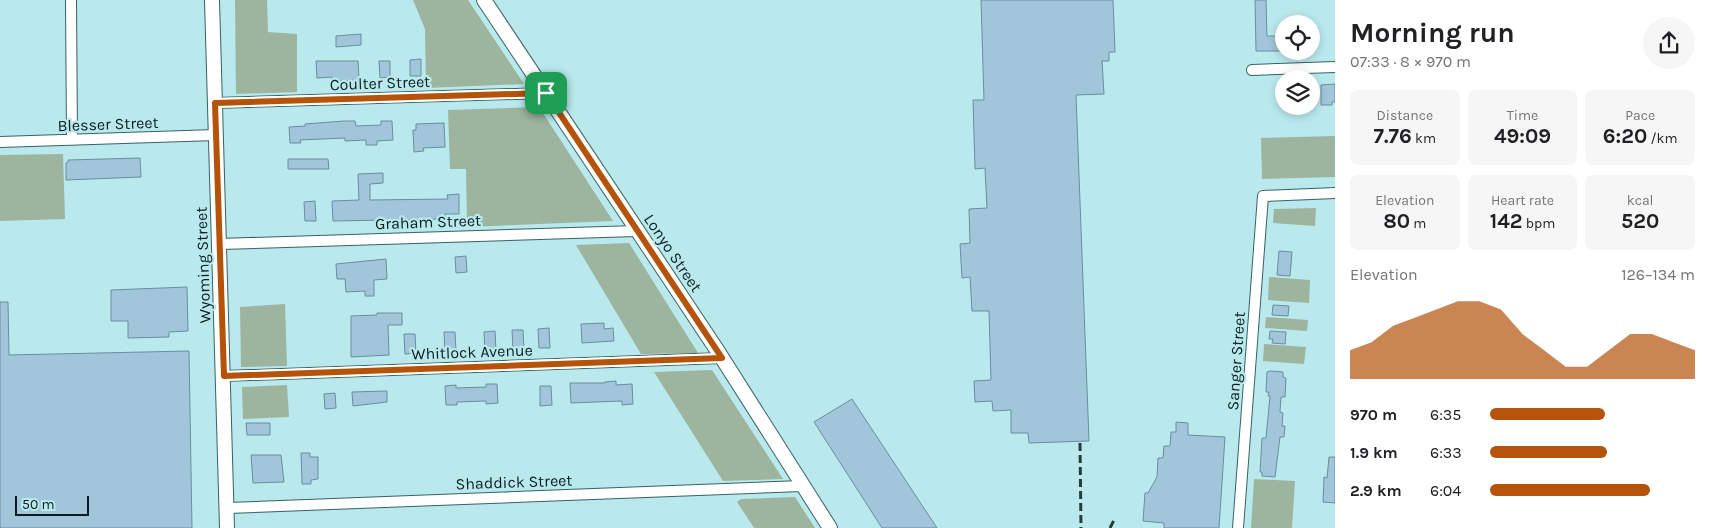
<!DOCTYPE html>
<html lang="en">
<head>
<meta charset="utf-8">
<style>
	:root { --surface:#fff; --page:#f6f6f6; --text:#202124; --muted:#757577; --accent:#b45309 }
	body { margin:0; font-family:Karla,sans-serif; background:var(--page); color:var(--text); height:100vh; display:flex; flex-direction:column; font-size:19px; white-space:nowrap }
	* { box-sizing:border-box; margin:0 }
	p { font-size:16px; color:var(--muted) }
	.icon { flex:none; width:28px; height:28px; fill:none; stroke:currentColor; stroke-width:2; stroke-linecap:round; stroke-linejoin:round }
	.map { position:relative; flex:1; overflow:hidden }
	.details { display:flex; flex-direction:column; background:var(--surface); width:375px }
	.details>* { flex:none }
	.controls { position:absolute; left:1275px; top:15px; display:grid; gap:10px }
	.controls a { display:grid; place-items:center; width:45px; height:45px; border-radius:50%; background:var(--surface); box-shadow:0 2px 8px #0003; font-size:25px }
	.scale { position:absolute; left:15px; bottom:12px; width:74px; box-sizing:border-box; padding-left:5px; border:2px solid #0b1d1f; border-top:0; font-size:14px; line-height:18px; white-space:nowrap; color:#0b1d1f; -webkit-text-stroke:4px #b9e9ed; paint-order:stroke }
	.pin { position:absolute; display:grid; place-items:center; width:42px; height:42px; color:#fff; margin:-21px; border-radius:10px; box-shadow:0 2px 8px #0006 }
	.round { display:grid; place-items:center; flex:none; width:52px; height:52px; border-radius:26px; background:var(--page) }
	.headline { display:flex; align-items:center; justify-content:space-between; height:85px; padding:0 15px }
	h1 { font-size:28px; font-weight:700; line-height:38px }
	.metrics { display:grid; grid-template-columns:repeat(3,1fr); gap:8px; height:85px; padding:5px 15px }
	.metrics div { display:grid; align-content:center; border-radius:8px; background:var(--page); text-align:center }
	.metrics b { font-size:21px; font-weight:700 }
	.metrics small { font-size:14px; font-weight:400 }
	.metrics p { font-size:14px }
	.chart { height:140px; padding:10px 15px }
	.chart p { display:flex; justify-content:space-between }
	.chart svg { width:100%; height:90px; margin-top:5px; fill:var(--accent); opacity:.7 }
	ul { padding:0 15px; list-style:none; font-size:16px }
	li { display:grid; grid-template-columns:80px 60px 1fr; align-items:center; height:38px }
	li i { height:12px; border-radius:6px; background:var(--accent) }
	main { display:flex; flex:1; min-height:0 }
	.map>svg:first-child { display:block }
</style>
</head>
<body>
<main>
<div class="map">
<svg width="1335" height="528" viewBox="0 0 1335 528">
	<rect width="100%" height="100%" fill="#b9e9ed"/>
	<path fill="#9db49f" d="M 235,0 L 267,0 L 268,32 L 297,34 L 297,92 L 236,94 Z
		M 413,0 L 468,0 L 524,84 L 426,88 L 425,29 Z
		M 539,107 L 613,221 L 467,227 L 466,169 L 450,169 L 448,110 Z
		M 1335,136 L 1335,177 L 1262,179 L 1261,138 Z
		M 63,154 L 65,219 L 0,221 L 0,155 Z
		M 1316,208 L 1315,226 L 1273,223 L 1274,209 Z
		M 629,243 L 698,353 L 641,354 L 576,245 Z
		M 1269,277 L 1310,280 L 1309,303 L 1268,300 Z
		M 285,304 L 287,366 L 241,367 L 240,307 Z
		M 1266,317 L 1308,320 L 1307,331 L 1265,328 Z
		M 1264,344 L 1306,347 L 1304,364 L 1263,361 Z
		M 712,370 L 783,479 L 723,481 L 654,372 Z
		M 287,385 L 289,417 L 243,419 L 242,387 Z
		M 1254,479 L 1295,481 L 1292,528 L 1251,528 Z
		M 795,497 L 815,528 L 754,528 L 737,502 L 741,499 Z"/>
	<path fill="#a1c6d9" stroke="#688ea0" d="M 981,0 L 1113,0 L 1115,52 L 1109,52 L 1109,61 L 1102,61 L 1104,94 L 1076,95 L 1089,441 L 1029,443 L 1028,433 L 1011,433 L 1011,410 L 993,411 L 992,401 L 975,402 L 974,381 L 991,380 L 989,311 L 972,311 L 970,277 L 962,278 L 960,244 L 970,243 L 969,209 L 987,208 L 985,168 L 975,169 L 973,100 L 984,100 Z
		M 1255,0 L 1266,0 L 1267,36 L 1284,36 L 1284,51 L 1256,51 Z
		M 361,34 L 361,45 L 336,47 L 336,36 Z
		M 421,59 L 421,76 L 410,76 L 410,60 Z
		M 316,61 L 358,61 L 359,80 L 332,81 L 332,77 L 317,78 Z
		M 379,61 L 390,61 L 390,77 L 380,78 Z
		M 1335,84 L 1335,102 L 1332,102 L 1332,105 L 1321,105 L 1321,85 Z
		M 344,121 L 355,121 L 356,126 L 381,125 L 381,121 L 392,121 L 393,140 L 377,141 L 377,145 L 366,145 L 366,140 L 345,141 L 345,138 L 300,140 L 301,143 L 290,143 L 289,127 L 305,126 L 305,124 Z
		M 444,123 L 445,147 L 423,148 L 424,151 L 414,152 L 413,130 L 416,130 L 416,124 Z
		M 140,158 L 141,177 L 66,180 L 66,163 L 68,162 L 68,160 Z
		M 288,159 L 328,159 L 329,169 L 288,169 Z
		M 383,173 L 383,183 L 370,184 L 370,200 L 448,199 L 447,195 L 459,194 L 459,214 L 445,214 L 445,219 L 333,221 L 332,201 L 359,200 L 358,174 Z
		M 315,201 L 316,221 L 305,221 L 304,202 Z
		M 1279,251 L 1292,252 L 1290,276 L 1277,275 Z
		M 466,256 L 467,272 L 456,273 L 455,257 Z
		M 386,259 L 387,279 L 374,280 L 374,296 L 365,296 L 365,291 L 346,292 L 345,279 L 337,279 L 336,264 Z
		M 187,287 L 188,331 L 169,332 L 169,337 L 128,338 L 128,321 L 111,321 L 111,290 Z
		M 0,302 L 8,302 L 9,355 L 189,351 L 192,528 L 0,528 Z
		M 1273,305 L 1289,306 L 1288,316 L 1272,315 Z
		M 377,313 L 402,313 L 402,325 L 388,325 L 389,355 L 351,357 L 351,316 L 377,315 Z
		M 604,323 L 604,329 L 613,328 L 614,341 L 582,343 L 581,324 Z
		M 549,328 L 550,348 L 539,348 L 538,329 Z
		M 512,330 L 523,330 L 524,349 L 513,350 Z
		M 495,331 L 496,351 L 485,351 L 484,332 Z
		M 1270,331 L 1286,332 L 1285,344 L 1272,343 L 1273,339 L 1269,339 Z
		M 444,332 L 455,332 L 456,351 L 445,352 Z
		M 404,334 L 415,334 L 416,353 L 405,354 Z
		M 1270,371 L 1283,372 L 1283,377 L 1286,378 L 1285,397 L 1281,397 L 1280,412 L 1283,413 L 1282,426 L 1285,426 L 1284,437 L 1280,437 L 1275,477 L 1262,476 L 1262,472 L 1260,472 L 1262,438 L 1266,438 L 1270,396 L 1268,396 L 1269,392 L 1266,392 L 1267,372 Z
		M 616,381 L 616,385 L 632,384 L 633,404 L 622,405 L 622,401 L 571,403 L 570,383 L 605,383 L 605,382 Z
		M 486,384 L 497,384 L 498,403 L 486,404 L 486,401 L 457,402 L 457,405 L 446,405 L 445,386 L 456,385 L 456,388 L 486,387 Z
		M 540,386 L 551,386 L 552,405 L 540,406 Z
		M 387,391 L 387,402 L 353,406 L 352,392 Z
		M 335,393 L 336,408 L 325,409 L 324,394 Z
		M 852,399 L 937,528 L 882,528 L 814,422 Z
		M 1176,422 L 1188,423 L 1188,435 L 1225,437 L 1219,528 L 1164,528 L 1164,523 L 1143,521 L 1145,493 L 1148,493 L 1157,477 L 1158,458 L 1163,458 L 1164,446 L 1170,446 L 1171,432 L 1176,432 Z
		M 246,423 L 270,423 L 270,435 L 247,435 Z
		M 301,453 L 310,453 L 310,457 L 318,457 L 318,479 L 311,480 L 311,484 L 302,484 Z
		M 251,455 L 281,455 L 284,482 L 253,483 Z
		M 1329,457 L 1335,457 L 1335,503 L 1323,502 L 1324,477 L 1327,478 Z"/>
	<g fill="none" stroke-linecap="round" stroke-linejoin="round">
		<defs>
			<path id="street" d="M 71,0 L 72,140
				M 1252,70 L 1335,67
				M 215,103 L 547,93
				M 0,142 L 216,135
				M 220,244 L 636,231
				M 224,376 L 722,358
				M 227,508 L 802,486
				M 1238,528 L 1263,196 L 1335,193"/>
			<path id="secondary" d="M 212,0 L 227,528
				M 484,0 L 717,350 L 830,528"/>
		</defs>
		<use href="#street" stroke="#356265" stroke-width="12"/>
		<use href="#secondary" stroke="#356265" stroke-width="16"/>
		<use href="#street" stroke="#fff" stroke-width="10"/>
		<use href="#secondary" stroke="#fff" stroke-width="14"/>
		<path stroke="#263c3f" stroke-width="3" stroke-dasharray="8 4" stroke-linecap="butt" d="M 1080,443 L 1081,528
			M 1110,528 L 1114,520"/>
	</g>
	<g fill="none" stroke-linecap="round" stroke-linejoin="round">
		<defs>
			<path id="route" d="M 546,93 L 722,358 L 224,376 L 215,103 Z"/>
		</defs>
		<use href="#route" stroke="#fff" stroke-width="10"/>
		<use href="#route" stroke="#b45309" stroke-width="6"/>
	</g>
	<g text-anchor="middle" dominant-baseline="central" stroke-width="4.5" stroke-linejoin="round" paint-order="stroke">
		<g font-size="16" fill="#0b1d1f" stroke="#b9e9ed">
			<text transform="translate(380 83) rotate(-2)">Coulter Street</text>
			<text transform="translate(108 124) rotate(-2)">Blesser Street</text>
			<text transform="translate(428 222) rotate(-2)">Graham Street</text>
			<text transform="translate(673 253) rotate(56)">Lonyo Street</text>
			<text transform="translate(203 265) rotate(-92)">Wyoming Street</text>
			<text transform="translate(472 352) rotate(-2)">Whitlock Avenue</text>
			<text transform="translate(1236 361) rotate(-86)">Sanger Street</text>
			<text transform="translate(514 482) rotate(-2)">Shaddick Street</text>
		</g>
	</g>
</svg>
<div class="controls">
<a><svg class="icon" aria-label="locate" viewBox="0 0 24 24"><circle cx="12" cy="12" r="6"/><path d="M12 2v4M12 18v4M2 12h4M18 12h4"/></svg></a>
<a><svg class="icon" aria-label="layers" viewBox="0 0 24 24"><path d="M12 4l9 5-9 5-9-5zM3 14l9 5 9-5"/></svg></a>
</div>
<div class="scale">50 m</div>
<div class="pin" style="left:546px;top:93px;background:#1e9e55"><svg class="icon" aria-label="arrive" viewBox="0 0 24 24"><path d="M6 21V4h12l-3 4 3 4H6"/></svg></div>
</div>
<section class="details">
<div class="headline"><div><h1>Morning run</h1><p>07:33 · 8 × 970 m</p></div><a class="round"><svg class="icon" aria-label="share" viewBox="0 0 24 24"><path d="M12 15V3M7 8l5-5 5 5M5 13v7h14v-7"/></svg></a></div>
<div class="metrics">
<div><p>Distance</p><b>7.76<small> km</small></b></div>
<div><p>Time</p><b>49:09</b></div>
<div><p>Pace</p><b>6:20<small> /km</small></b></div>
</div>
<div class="metrics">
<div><p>Elevation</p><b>80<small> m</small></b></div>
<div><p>Heart rate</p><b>142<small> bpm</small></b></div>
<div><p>kcal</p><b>520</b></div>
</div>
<div class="chart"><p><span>Elevation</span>126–134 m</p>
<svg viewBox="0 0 160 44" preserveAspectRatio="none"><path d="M0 44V30L10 26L20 18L30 14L40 10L50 6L60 6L70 10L80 22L90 30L100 38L110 38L120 30L130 22L140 22L150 26L160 30V44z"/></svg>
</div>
<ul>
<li><b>970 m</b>6:35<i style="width:56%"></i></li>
<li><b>1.9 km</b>6:33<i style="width:57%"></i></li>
<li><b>2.9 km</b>6:04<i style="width:78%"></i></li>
</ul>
</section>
</main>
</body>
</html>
